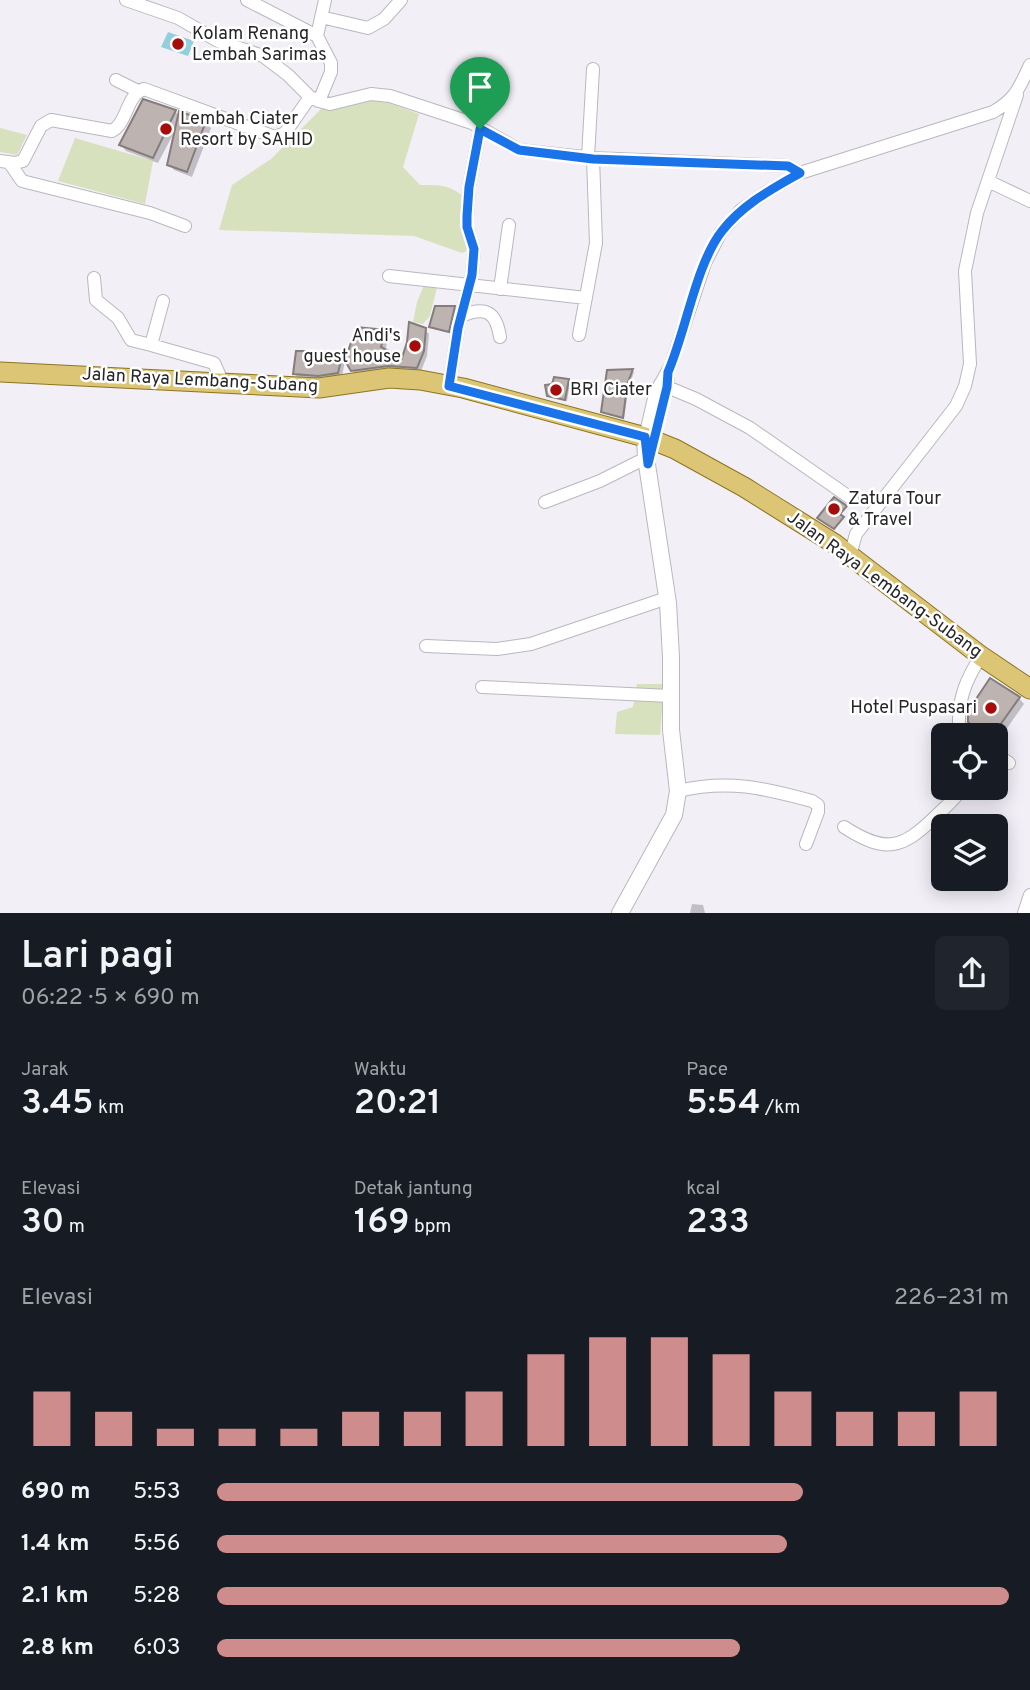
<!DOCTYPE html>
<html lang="id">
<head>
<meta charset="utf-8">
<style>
	:root { --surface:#171b24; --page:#20242c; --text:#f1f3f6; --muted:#9ea1a6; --accent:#ce8c8c }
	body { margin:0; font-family:Overpass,sans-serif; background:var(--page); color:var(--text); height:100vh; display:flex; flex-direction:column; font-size:26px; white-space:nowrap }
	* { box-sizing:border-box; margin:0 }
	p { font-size:23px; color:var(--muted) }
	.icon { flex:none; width:38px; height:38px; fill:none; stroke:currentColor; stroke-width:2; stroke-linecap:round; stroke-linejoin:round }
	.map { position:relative; height:913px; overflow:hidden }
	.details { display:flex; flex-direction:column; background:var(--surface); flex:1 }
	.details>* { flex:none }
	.fabs { position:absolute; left:931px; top:723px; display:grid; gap:14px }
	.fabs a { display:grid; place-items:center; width:77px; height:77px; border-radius:10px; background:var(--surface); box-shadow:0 4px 18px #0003; font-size:35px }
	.pin { position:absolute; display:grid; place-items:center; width:60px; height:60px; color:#fff; margin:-72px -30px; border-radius:50% 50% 50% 0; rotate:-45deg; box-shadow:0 0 7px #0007 }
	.pin .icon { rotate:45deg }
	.round { display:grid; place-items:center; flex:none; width:74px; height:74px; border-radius:10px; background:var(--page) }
	.headline { display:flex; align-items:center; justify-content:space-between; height:119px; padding:0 21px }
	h1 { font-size:38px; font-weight:600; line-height:52px }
	.figures { display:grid; grid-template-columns:repeat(3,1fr); gap:10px; height:119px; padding:7px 21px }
	.figures div { display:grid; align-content:center }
	.figures b { font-size:35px; font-weight:600 }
	.figures small { font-size:19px; font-weight:400 }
	.figures p { font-size:19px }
	.chart { height:196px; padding:14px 21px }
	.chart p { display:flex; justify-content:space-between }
	.chart svg { width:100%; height:126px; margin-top:7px; stroke:var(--accent); stroke-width:6 }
	ul { padding:0 21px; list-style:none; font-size:23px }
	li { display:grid; grid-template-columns:112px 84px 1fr; align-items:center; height:52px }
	li i { height:18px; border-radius:9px; background:var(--accent) }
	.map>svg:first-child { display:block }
</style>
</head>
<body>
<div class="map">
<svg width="1030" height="913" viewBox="0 0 1030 913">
	<rect width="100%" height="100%" fill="#f2eff7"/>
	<path fill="#d8e1be" d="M 378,99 L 419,114 L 403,167 L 420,185 C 445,185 453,185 471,204 L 466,251 L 462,253 L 414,236 L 219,230 L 232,185 L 271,159 L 324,106 Z
		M 0,128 L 27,135 L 17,155 L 0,152 Z
		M 75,138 L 153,161 L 145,204 L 58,181 Z
		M 425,283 L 437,287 L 430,316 L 423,324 L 413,322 L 417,302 Z
		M 637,684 L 664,684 L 660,735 L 615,734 L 617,712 L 633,707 Z"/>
	<path fill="#92cfdb" d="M 168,32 L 194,41 L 188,56 L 161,47 Z"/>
	<path fill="#0003" d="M 175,111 L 179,116 L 205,123 L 211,128 L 192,177 L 174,170 L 169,164 L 177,127 L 158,163 L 126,151 L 121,145 Z
		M 454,307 L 456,309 L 451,333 L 431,326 Z
		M 425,330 L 429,334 L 427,356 L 421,371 L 357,375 L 352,370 L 385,332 L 389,336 L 385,351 L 403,361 L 409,343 Z
		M 341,357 L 345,361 L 342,376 L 323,379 L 299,378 L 295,374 Z
		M 632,370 L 634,372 L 626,396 L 627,398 L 624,419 L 605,414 L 603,412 Z
		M 568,381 L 570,383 L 567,401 L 548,395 Z
		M 1019,698 L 1024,704 L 996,744 L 996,735 L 985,735 Z
		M 692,904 L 703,905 L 705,913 L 690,913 Z"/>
	<path fill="#bdb4b1" stroke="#857d7a" stroke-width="2" d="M 143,99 L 176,110 L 153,158 L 119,145 Z
		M 179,111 L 206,121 L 187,172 L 167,165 Z
		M 435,306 L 455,306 L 449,332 L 429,327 Z
		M 409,322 L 426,328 L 424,351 L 417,368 L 388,366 L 351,371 L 345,361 L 356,327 L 386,330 L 381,347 L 402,358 L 407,342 Z
		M 296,351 L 320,351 L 342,356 L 338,373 L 318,376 L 293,374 Z
		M 633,369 L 624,393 L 626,394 L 623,418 L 601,412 L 607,370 Z
		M 554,377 L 569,379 L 565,400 L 547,396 L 545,385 L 552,384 Z
		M 834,497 L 847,506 L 840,514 L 844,517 L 834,529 L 817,518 Z
		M 990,678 L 1020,697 L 993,735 L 982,735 L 968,722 L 968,711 Z"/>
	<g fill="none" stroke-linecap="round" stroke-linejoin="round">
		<defs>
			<path id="minor" d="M 126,0 L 178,18 L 218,41 L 263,56 L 288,75 L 310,97 L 319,101 L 330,104 L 371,94 L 390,96 L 472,123 L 519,150 L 593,158 L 788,166 L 800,173
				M 247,0 L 317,36 L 331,63 L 331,72 L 319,101
				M 321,17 L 368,28 L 384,19 L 401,0
				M 317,36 L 325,0
				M 116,80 L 138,91
				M 588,157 L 593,69
				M 0,161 L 15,163 L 23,161 L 41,126 L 51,120 L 112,131 C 128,122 126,95 144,89 L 275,137 L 285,133 L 310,97
				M 9,162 L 22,181 L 150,213 L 185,226
				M 988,181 L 1030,201
				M 389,276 L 586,298
				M 94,278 L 96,300 L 118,318 L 131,340 L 151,345
				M 500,289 L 509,225
				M 163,301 L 151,345 L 214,363 L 219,374 L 219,383
				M 461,316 C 485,306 496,311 500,337
				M 579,335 L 596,243 L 593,158
				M 660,384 L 696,399 L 750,428 L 852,499
				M 449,386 L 458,328 L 472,275 L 474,249 L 467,227 L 467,216 L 469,187 L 480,129
				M 645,437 L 655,394 L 671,365 L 705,263 L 721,232 L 741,210 L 767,192 L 800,173 L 993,112 C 1016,99 1019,88 1030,65
				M 653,440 L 668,379
				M 545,502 L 600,481 L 650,456
				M 850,556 L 856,534 L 956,406 L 965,386 L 970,364 L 965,271 L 977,213 L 1017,95
				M 426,646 L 497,649 L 531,644 L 667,598
				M 482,687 L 670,696
				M 967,735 L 959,725 C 958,698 967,678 981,656
				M 996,754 L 1009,763
				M 678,791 C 728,779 764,788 812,801 L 818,805 L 818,812 L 806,844
				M 844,827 C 886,854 902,849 936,816 C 946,806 955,800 962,788
				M 1024,913 L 1030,895"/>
			<path id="tertiary" d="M 620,913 L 674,815 L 678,791 L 671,730 L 671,657 L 668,603 L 646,458 L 645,437"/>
			<path id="primary" d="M 0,372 L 319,388 L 389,378 L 420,380 L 463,388 L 645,437 L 675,449 L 744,487 L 835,544 L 981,656 L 1030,689"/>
		</defs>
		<use href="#minor" stroke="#bab7be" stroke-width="14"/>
		<use href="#tertiary" stroke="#bab7be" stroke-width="18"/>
		<use href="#primary" stroke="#8d751f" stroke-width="21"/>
		<use href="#minor" stroke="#fff" stroke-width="12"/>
		<use href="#tertiary" stroke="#fff" stroke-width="16"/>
		<use href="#primary" stroke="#dcc676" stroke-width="19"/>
	</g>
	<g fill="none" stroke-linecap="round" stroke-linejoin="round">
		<defs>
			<path id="route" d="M 480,129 L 519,150 L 593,159 L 788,166 L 800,173 C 772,189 743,204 722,231 C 696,264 686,331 668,372 L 667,387 L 648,464 L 645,437 L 449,386 L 458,328 L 472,275 L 474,249 L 467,227 L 467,216 L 469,187 Z"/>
		</defs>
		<use href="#route" stroke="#fff" stroke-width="14"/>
		<use href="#route" stroke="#1a73e8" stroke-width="9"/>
	</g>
	<g fill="#a40d0b" stroke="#fff" stroke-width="2.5">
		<circle cx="178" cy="44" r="7"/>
		<circle cx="166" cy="129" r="7"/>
		<circle cx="415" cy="346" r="7"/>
		<circle cx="556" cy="390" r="7"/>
		<circle cx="834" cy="509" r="7"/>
		<circle cx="991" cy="708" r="7"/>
	</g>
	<g text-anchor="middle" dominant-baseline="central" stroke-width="5" stroke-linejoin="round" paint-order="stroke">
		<g font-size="18" fill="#262527" stroke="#fff" text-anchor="start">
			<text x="192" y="34">Kolam Renang<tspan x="192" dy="21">Lembah Sarimas</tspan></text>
			<text x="180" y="119">Lembah Ciater<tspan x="180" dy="21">Resort by SAHID</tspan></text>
			<text x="401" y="336" text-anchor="end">Andi's<tspan x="401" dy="21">guest house</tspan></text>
			<text x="570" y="390">BRI Ciater</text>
			<text x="848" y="499">Zatura Tour<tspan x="848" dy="21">&amp; Travel</tspan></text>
			<text x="977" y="708" text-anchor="end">Hotel Puspasari</text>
		</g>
		<g font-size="18" fill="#262527" stroke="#fff">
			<text transform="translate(200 381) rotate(3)">Jalan Raya Lembang-Subang</text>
			<text transform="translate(884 585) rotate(36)">Jalan Raya Lembang-Subang</text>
		</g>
	</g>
</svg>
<div class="fabs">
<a><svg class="icon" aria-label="locate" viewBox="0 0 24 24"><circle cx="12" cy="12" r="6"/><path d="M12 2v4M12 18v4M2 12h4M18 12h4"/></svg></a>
<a><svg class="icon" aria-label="layers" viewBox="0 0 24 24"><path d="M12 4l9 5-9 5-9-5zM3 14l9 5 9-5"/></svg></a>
</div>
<div class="pin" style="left:480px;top:129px;background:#1e9e55"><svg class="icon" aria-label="arrive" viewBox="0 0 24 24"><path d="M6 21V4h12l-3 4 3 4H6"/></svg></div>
</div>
<section class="details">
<div class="headline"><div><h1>Lari pagi</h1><p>06:22 · 5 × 690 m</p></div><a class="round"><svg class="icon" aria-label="share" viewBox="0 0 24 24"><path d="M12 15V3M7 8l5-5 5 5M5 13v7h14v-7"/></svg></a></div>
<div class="figures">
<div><p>Jarak</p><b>3.45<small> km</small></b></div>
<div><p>Waktu</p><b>20:21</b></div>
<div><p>Pace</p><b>5:54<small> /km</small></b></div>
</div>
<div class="figures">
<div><p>Elevasi</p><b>30<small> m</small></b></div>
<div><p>Detak jantung</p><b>169<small> bpm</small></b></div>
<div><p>kcal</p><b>233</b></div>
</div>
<div class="chart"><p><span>Elevasi</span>226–231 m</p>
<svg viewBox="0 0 160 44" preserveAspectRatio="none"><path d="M5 44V25M15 44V32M25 44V38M35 44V38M45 44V38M55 44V32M65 44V32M75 44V25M85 44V12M95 44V6M105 44V6M115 44V12M125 44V25M135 44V32M145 44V32M155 44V25"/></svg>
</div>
<ul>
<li><b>690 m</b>5:53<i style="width:74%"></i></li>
<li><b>1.4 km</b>5:56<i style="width:72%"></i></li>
<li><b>2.1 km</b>5:28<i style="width:100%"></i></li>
<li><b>2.8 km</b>6:03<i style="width:66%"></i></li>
</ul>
</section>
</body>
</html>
